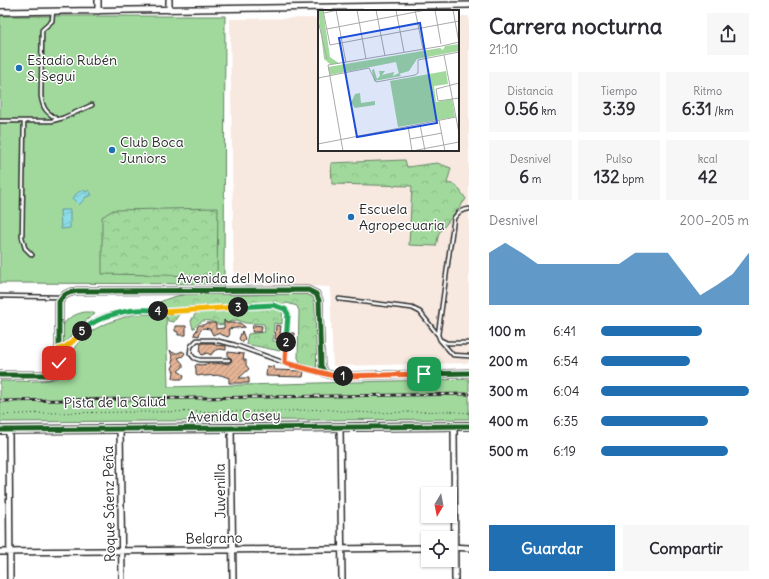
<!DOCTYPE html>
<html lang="es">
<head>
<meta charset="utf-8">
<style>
	:root { --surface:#fff; --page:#f7f7f7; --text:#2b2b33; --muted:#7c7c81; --accent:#1f6fb2 }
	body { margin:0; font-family:Delius,sans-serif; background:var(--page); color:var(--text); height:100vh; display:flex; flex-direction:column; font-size:15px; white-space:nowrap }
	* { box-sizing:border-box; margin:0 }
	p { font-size:13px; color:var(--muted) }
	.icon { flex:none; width:22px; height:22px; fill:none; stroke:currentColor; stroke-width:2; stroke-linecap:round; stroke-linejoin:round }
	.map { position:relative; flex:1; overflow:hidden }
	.details { display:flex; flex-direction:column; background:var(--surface); width:300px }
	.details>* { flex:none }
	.needle { width:26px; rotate:190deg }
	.fabs { position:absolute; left:421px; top:487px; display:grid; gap:8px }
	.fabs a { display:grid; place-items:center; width:36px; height:36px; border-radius:0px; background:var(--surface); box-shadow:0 1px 3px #0004; font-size:20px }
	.pin { position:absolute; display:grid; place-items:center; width:34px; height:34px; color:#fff; margin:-17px; border-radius:8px; box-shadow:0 2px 6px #0006 }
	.km { position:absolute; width:20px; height:20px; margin:-10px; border-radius:50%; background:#222; color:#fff; font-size:11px; line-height:20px; text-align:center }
	.round { display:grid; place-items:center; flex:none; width:42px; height:42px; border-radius:0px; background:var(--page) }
	.head { display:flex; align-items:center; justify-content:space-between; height:68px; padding:0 20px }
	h1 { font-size:22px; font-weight:800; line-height:30px }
	.figures { display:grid; grid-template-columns:repeat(3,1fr); gap:6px; height:68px; padding:4px 20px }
	.figures div { display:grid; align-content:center; border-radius:0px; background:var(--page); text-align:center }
	.figures b { font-size:17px; font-weight:800 }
	.figures small { font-size:11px; font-weight:400 }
	.figures p { font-size:11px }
	.chart { height:112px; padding:8px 20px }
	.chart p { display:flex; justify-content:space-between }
	.chart svg { width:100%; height:72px; margin-top:4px; fill:var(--accent); opacity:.7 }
	.primary-button { display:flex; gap:8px; margin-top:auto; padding:8px 20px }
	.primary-button a { flex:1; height:46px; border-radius:0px; background:var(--accent); color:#fff; font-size:16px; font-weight:800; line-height:46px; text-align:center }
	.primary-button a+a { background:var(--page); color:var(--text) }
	ul { padding:0 20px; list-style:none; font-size:13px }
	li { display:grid; grid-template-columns:64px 48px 1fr; align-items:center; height:30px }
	li i { height:10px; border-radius:5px; background:var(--accent) }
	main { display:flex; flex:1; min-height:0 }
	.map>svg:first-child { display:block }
</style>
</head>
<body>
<main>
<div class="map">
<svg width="469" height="579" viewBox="0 0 469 579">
	<defs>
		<pattern id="forest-crowns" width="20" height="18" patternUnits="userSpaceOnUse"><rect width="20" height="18" fill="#a1d99d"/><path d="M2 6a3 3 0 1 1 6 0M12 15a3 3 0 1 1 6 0" fill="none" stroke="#8bba87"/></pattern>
		<pattern id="water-waves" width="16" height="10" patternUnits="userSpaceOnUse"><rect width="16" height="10" fill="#8bdce5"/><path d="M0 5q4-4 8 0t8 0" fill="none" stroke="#78bdc5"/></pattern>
		<pattern id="building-hatch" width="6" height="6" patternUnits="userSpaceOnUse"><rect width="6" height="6" fill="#e5b496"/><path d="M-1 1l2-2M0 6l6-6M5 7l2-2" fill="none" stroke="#ba937b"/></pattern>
	</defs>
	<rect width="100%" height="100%" fill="#fff"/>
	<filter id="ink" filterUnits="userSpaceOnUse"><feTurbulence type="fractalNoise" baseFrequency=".025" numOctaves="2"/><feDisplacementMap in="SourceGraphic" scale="8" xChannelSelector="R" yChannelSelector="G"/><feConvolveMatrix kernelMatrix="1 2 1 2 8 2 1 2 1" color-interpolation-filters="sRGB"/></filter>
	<g filter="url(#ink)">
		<path fill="#f7e8e0" d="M 458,16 L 469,16 L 469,363 L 333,366 L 330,287 L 234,283 L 230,19 L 319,18 L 319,150 L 458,150 Z"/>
		<path fill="#a1d99d" stroke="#668264" d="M 0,16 L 225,16 L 224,284 L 0,283 Z
			M 85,312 L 91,312 L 95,314 L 81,324 L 66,342 L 63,343 C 56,325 69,315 85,312 Z
			M 135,314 L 166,314 L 168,387 L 469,379 L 469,419 L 0,422 L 0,381 C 12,381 50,383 58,377 C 66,372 68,358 73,350 C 86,328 112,321 135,314 Z"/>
		<path fill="url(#forest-crowns)" stroke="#668264" d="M 405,160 L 407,167 L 437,163 L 451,168 L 447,183 L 456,185 L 466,199 L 439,233 L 436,246 L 409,245 L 412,186 L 332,184 L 331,163 Z
			M 218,208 L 217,276 L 102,274 L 102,217 L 113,210 Z
			M 289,293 L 308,294 L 314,296 L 317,302 L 318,364 L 315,368 L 302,365 L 298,358 L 299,311 L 297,306 L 287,303 L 283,305 L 282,324 L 274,323 L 273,341 L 282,342 L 282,346 L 280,351 L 246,344 L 248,334 L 265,332 L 264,324 L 245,323 L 237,320 L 220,325 C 207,319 203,318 193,329 L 191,321 L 195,314 L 203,311 L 203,306 L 183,308 L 174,322 L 168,321 L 160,302 C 186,289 218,295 246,295 C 260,295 275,293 289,293 Z"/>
		<path fill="url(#water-waves)" stroke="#65959b" d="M 82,189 L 86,192 L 89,190 L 92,195 L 86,197 L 79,205 L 72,198 Z
			M 60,210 L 70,210 L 70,228 L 61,229 Z"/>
		<path fill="url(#building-hatch)" stroke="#2b2b2b" d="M 224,320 L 226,323 L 240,323 L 245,327 L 228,329 L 230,334 L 228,337 L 217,333 L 213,335 L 210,329 L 203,328 L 200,331 L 199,336 L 194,335 L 195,332 L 197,330 L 197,327 L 199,325 L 204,325 L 206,323 L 214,323 L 216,324 L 216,329 L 224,328 Z
			M 253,325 L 262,326 L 261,332 L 252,332 Z
			M 276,325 L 281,326 L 280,334 L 284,334 L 284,340 L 275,339 Z
			M 175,326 L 186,326 L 186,335 L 178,335 L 178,332 L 175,331 Z
			M 242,331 L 245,339 L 242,342 L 239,339 Z
			M 290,333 L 294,333 L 294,342 L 289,341 Z
			M 201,343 L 213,343 L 215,345 L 226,346 L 226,350 L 220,349 L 214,351 L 211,355 L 207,353 L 202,355 L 200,352 Z
			M 170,350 L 173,353 L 178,353 L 182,351 L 185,353 L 183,356 L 178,358 L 183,364 L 183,367 L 178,371 L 184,375 L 183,379 L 175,379 L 173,378 L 174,372 L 172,368 L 174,365 L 172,363 L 173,359 Z
			M 228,352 L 244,354 L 243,360 L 246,360 L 246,365 L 249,369 L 239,378 L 249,378 L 249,383 L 229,383 L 229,378 L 221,375 L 204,376 L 202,375 L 198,376 L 196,375 L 196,369 L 195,366 L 197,364 L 201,365 L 211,363 L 214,364 L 217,363 L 221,364 L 224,363 L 228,364 L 232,360 L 231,358 L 228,357 Z
			M 267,366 L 274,367 L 274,370 L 304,371 L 303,377 L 266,376 Z"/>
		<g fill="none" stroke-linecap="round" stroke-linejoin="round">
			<defs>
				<path id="service" d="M 53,11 L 52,21 L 42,30 L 41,96 C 43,109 46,112 57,119
					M 0,121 L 52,121 L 63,118 L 92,105
					M 24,121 L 22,237 L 25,248 L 32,255
					M 469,209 C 461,210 458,212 454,218 L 438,335 L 440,340 L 453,355 L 469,356
					M 0,296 L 57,297 L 61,298
					M 339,299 L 412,308 L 420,312 L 438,335
					M 441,340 L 447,343 L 469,343
					M 59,349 L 65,348 L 76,338 L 83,330 L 97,320 L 106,316 L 139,310 L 163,312 L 273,305 L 285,309 L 288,314 L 285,363
					M 229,360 L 200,360 L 194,358 L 190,353 L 191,346 L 197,340 L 214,340 L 235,345 L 285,363 L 323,373"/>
				<path id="minor" d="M 98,0 L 98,11
					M 169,10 L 169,0
					M 0,12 L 469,5
					M 231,427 L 233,579
					M 340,427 L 342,579
					M 454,427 L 455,579
					M 120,429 L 122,579
					M 9,430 L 10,579
					M 450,547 L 469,548
					M 0,552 L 428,548"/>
				<path id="tertiary" d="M 0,375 L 49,375 L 56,370 L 59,363 L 59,302 C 65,293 67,293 77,291 L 308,290 L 316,294 L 319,300 L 321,366 L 325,373 L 334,376 L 469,373"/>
				<path id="secondary" d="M 0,430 L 469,426"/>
			</defs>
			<use href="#service" stroke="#2b2b2b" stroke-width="5.5"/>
			<use href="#minor" stroke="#2b2b2b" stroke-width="8"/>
			<use href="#tertiary" stroke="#2b2b2b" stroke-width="9"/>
			<use href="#secondary" stroke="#2b2b2b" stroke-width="10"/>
			<path stroke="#2b2b2b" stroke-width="1" stroke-dasharray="1 3" stroke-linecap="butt" d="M 0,415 L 43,413 L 138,412 L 288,411 L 324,409 L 340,411 L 373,413 L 447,411 L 469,413"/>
			<use href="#service" stroke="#fff" stroke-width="2.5"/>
			<use href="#minor" stroke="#fff" stroke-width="5"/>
			<use href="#tertiary" stroke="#fff" stroke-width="6"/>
			<use href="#secondary" stroke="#fff" stroke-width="7"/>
			<defs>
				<path id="rail" d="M 0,401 L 469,394"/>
			</defs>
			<use href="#rail" stroke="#2b2b2b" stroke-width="3"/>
			<use href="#rail" stroke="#fff" stroke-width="1.5" stroke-dasharray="4.5" stroke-linecap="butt"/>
			<defs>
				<path id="cycleway" d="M 0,375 L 49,375 L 56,370 L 59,363 L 59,302 C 65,293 67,293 77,291 L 308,290 L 316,294 L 319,300 L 321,366 L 325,373 L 334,376 L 469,373
					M 0,430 L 469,426"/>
			</defs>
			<use href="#cycleway" stroke="#fff" stroke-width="8"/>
			<use href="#cycleway" stroke="#1b5e20" stroke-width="5"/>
		</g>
	</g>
	<g fill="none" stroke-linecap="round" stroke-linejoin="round" filter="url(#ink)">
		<defs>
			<path id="split-1" d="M 343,376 L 424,374"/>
			<path id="split-2" d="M 286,342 L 285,363 L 334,376 L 343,376"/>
			<path id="split-3" d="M 238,307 L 273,305 L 285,309 L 288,314 L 286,342"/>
			<path id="split-4" d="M 158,311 L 163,312 L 238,307"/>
			<path id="split-5" d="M 82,331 C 100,314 134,307 158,311"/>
			<path id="split-6" d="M 59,363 L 59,349 C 69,347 76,338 82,331"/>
		</defs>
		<use href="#split-1" stroke="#fff" stroke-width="8"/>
		<use href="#split-2" stroke="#fff" stroke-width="8"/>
		<use href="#split-3" stroke="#fff" stroke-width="8"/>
		<use href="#split-4" stroke="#fff" stroke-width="8"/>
		<use href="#split-5" stroke="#fff" stroke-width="8"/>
		<use href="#split-6" stroke="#fff" stroke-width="8"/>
		<use href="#split-1" stroke="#f0652b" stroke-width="5"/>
		<use href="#split-2" stroke="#f0652b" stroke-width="5"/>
		<use href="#split-3" stroke="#22a559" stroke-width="5"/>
		<use href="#split-4" stroke="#f5b400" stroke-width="5"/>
		<use href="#split-5" stroke="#22a559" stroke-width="5"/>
		<use href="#split-6" stroke="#f5b400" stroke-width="5"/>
	</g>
	<g fill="#1f6fb2" stroke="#fff" stroke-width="1.5">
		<circle cx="19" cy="68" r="4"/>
		<circle cx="112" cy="150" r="4"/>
		<circle cx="351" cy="217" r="4"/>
	</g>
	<g text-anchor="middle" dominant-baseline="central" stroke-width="3" stroke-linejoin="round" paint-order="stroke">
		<g font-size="14" fill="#2b2b2b" stroke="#fff" text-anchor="start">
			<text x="27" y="60">Estadio Rubén<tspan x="27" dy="16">S. Segui</tspan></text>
			<text x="120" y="142">Club Boca<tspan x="120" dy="16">Juniors</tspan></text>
			<text x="359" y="209">Escuela<tspan x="359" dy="16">Agropecuaria</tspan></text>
		</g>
		<g font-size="14" fill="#2b2b2b" stroke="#fff">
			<text x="236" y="278">Avenida del Molino</text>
			<text transform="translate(115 402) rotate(-1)">Pista de la Salud</text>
			<text transform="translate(234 416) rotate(-1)">Avenida Casey</text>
			<text transform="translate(220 491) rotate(-91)">Juvenilla</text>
			<text transform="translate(109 504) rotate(-91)">Roque Sáenz Peña</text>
			<text transform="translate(214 538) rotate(-1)">Belgrano</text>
		</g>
	</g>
	<g transform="translate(318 10)">
		<rect width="141" height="141" fill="#fff"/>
		<path d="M 0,0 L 5,0 L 12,47 L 22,54 L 12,54 L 6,49 ZM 141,34 L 141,41 L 99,49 L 91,61 L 81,64 L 78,52 L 12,65 L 10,57 L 122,38 L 125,40 L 127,36 ZM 128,61 L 130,74 L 116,76 L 118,92 L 134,89 L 137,107 L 80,117 L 72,71 Z" fill="#a1d99d"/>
		<path d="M 56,59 L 59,69 L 62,66 L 61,61 L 67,61 L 64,65 L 76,62 L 75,66 L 81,63 L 83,66 L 56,71 L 54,60 ZM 93,69 L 94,80 L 76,84 L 74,72 ZM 42,83 L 43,93 L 57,91 L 57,95 L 37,98 L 33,93 L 37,84 Z" fill="#a1d99d"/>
		<path fill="none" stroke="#aaa" stroke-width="1" d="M 5,0 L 12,35 L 141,11M 18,0 L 28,53M 39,0 L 48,49M 58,0 L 67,46M 78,0 L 86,42M 97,0 L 105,39M 117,0 L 123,34M 135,0 L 141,33M 6,3 L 20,0M 0,10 L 9,49M 9,19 L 108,0M 124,36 L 141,32M 126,45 L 141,123M 10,55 L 124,36M 10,55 L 25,141M 0,68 L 51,58 L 58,72 L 97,65 L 100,63 L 100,50 L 141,42M 141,73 L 118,79 L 120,91 L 141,88M 121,110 L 127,141M 102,114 L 107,141M 90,116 L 94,141M 92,129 L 124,123M 0,134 L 138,107M 94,141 L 141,132"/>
		<path fill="#1d4ed8" fill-opacity="0.15" stroke="#1d4ed8" stroke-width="2" d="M 102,13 L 119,113 L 39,127 L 21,28 Z"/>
		<rect width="141" height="141" fill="none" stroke="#2b2b2b" stroke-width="2"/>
	</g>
</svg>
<div class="fabs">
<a><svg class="needle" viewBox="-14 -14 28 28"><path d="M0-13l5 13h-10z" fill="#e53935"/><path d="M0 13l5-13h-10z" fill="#7c7c81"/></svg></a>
<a><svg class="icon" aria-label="locate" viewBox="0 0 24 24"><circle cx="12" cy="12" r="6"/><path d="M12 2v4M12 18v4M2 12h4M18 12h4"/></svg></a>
</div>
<div class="pin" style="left:424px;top:374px;background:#1e9e55"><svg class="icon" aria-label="arrive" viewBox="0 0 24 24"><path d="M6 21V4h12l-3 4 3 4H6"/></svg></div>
<div class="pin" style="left:59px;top:363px;background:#d93025"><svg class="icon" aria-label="check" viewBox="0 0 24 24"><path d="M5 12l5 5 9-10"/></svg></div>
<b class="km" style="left:343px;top:376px">1</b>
<b class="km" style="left:286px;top:342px">2</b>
<b class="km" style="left:238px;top:307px">3</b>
<b class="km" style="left:158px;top:311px">4</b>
<b class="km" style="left:82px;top:331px">5</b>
</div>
<section class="details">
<div class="head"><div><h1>Carrera nocturna</h1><p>21:10</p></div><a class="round"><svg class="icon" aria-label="share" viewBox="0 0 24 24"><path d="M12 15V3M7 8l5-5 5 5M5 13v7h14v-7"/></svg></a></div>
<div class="figures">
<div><p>Distancia</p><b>0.56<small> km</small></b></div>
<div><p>Tiempo</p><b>3:39</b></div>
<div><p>Ritmo</p><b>6:31<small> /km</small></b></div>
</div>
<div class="figures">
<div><p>Desnivel</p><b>6<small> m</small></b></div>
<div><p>Pulso</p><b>132<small> bpm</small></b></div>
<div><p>kcal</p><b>42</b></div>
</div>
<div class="chart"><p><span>Desnivel</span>200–205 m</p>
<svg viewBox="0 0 160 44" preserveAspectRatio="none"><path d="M0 44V12L10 6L20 12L30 19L40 19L50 19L60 19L70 19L80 19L90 12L100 12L110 12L120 25L130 38L140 32L150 25L160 12V44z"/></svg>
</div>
<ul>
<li><b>100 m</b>6:41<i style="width:68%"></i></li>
<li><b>200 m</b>6:54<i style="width:60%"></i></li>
<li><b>300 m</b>6:04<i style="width:100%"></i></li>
<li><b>400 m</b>6:35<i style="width:72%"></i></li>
<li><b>500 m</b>6:19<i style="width:86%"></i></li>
</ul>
<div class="primary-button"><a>Guardar</a><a>Compartir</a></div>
</section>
</main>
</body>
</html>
